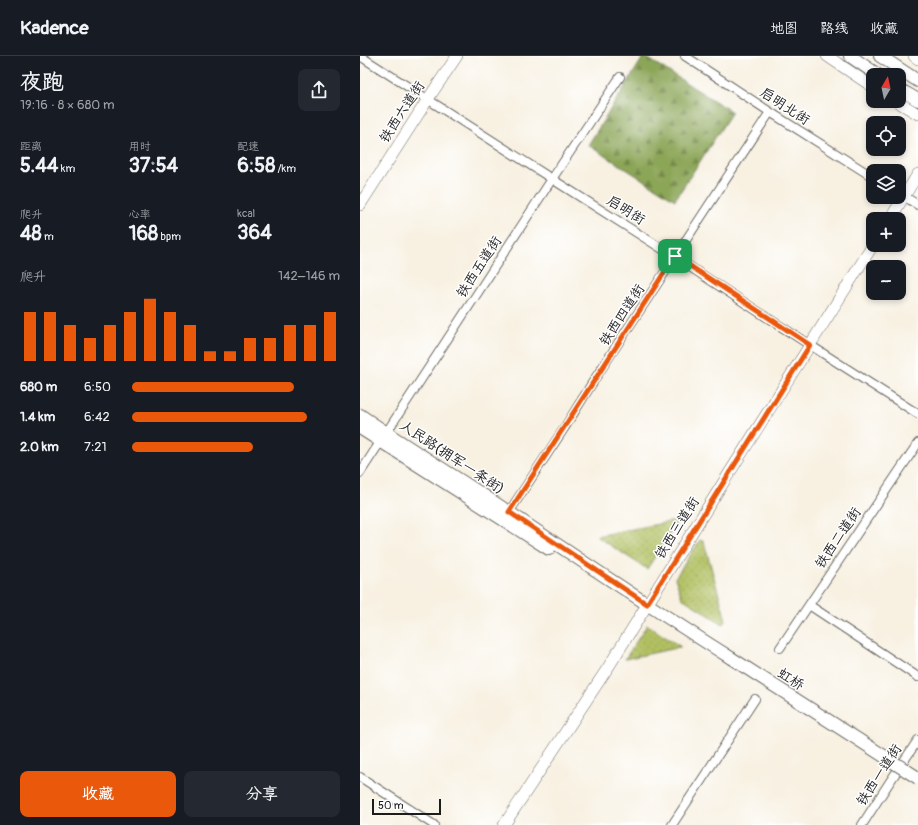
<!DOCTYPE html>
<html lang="zh">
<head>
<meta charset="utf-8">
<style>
	:root { --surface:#171b24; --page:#242831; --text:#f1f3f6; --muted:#9ea1a6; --line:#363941; --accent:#ea580c }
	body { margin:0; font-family:Pangolin,"LXGW WenKai TC",sans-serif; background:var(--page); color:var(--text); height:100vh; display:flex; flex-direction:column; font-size:15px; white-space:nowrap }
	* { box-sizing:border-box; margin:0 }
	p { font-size:13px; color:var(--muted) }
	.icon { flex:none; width:22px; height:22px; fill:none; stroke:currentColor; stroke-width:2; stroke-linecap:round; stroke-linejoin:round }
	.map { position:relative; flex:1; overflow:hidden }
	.panel { display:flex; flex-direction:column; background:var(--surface); width:360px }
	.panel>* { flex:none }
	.needle { width:26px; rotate:9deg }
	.controls { position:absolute; left:506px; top:12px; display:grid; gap:8px }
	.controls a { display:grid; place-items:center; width:40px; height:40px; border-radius:8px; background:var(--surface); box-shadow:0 2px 6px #0003; font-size:20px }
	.scale { position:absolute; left:12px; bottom:10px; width:69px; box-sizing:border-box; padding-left:4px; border:2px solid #1c1c1c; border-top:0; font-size:11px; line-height:14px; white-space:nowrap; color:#1c1c1c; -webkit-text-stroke:3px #fff; paint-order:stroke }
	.pin { position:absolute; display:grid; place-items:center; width:34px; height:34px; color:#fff; margin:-17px; border-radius:8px; box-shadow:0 2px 6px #0006 }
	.round { display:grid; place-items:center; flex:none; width:42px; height:42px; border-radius:8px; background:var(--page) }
	.overview { display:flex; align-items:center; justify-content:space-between; height:68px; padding:0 20px }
	h1 { font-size:22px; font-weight:700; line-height:30px }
	.metrics { display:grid; grid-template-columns:repeat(3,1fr); gap:6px; height:68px; padding:4px 20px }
	.metrics div { display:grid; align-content:center }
	.metrics b { font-size:20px; font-weight:700 }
	.metrics small { font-size:11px; font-weight:400 }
	.metrics p { font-size:11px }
	.chart { height:112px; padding:8px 20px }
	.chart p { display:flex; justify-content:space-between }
	.chart svg { width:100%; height:72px; margin-top:4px; stroke:var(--accent); stroke-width:6 }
	.button { display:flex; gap:8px; margin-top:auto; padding:8px 20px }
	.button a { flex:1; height:46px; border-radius:8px; background:var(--accent); color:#fff; font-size:16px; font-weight:700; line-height:46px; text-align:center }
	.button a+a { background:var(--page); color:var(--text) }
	ul { padding:0 20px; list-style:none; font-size:13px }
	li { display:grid; grid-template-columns:64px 48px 1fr; align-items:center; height:30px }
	li i { height:10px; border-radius:5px; background:var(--accent) }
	header { display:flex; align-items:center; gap:24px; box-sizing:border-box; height:56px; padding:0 20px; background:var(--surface); border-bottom:1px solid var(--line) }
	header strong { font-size:19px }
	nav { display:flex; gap:22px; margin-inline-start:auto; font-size:14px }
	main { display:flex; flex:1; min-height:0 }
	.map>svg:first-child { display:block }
</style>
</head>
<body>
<header>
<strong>Kadence</strong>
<nav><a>地图</a><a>路线</a><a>收藏</a></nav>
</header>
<main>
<section class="panel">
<div class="overview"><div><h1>夜跑</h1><p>19:16 · 8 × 680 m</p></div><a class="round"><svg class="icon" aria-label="share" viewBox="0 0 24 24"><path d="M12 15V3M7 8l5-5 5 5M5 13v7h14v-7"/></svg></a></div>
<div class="metrics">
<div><p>距离</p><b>5.44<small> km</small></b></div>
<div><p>用时</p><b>37:54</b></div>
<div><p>配速</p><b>6:58<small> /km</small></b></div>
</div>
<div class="metrics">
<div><p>爬升</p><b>48<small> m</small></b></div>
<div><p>心率</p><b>168<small> bpm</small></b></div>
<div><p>kcal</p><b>364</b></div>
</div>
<div class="chart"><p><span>爬升</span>142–146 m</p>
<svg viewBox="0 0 160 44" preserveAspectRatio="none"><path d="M5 44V14M15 44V14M25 44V22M35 44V30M45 44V22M55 44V14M65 44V6M75 44V14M85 44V22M95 44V38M105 44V38M115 44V30M125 44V30M135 44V22M145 44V22M155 44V14"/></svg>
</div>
<ul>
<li><b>680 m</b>6:50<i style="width:78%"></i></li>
<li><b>1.4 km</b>6:42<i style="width:84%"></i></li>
<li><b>2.0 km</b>7:21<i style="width:58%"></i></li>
</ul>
<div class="button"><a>收藏</a><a>分享</a></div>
</section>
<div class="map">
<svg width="558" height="769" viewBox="0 0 558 769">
	<defs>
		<pattern id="grass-dots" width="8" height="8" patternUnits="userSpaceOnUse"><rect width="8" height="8" fill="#b1c062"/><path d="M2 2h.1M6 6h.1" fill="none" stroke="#98a454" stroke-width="1.8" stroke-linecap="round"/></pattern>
		<pattern id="forest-firs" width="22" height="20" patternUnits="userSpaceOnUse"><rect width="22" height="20" fill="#8ca658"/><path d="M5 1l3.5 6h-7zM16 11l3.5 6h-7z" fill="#728648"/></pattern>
	</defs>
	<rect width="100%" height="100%" fill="#fff"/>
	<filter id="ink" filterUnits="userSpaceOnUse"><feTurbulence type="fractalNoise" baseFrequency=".025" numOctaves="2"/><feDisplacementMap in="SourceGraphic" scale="8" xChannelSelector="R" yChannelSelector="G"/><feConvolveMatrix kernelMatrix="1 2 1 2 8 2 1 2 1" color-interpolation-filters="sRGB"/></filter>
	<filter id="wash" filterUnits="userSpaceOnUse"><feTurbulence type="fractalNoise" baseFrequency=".012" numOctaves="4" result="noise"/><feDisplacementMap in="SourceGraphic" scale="16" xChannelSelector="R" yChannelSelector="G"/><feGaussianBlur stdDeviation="0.9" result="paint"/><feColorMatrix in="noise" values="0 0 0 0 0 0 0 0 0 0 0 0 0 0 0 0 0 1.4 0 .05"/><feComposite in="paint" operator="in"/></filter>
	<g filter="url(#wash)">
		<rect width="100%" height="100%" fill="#f8f1e2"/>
		<path fill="url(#grass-dots)" stroke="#666e3f" d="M 319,464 L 287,513 L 236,480 Z
			M 340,484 L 344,486 L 366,564 L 363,568 L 322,542 L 315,522 Z
			M 287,569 L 321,591 L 265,603 Z"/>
		<path fill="url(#forest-firs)" stroke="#54613a" d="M 284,0 L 372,56 L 315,144 L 228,89 Z"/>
	</g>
	<g filter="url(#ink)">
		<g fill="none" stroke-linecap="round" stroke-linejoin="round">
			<defs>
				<path id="street" d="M 0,0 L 192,123 L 315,201 L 417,268 L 558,358
					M 325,0 L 410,56 L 513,121
					M 539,137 L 558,149
					M 0,417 L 192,123 L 260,21
					M 149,456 L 205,371 L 236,321 L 410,56
					M 449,549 L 558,621
					M 420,592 L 558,387
					M 0,721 L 74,769
					M 312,769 L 395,643
					M 502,769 L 529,727 L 558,684"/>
				<path id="secondary" d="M 467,0 L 513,31
					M 554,0 L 558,3
					M 536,45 L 558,58
					M 0,149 L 68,43 L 97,0
					M 530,163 L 558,118
					M 144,769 L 249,610 L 341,462 L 513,189"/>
				<path id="primary" d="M 490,0 L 518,19
					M 520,0 L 558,25
					M 539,33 L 558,44
					M 0,359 C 49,393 100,423 150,457 C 223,506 296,555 371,602
					M 0,372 L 189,493"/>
			</defs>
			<use href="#street" stroke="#696761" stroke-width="10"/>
			<use href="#secondary" stroke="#696761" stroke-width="12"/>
			<use href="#primary" stroke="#696761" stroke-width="14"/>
			<use href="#street" stroke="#fff" stroke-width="8"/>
			<use href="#secondary" stroke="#fff" stroke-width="11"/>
			<use href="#primary" stroke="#fff" stroke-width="12"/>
			<defs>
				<path id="primary-bridge" d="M 371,602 L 558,722"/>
			</defs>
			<use href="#primary-bridge" stroke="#696761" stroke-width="14" stroke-linecap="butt"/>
			<use href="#primary-bridge" stroke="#fff" stroke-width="12"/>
		</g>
	</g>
	<g fill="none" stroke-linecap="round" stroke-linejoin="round" filter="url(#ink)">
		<defs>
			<path id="route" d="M 315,200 L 450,289 L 287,548 L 149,456 Z"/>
		</defs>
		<use href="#route" stroke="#fff" stroke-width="8"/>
		<use href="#route" stroke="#ea580c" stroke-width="5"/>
	</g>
	<g text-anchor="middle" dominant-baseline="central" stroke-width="3" stroke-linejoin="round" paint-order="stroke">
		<g font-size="14" fill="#1c1c1c" stroke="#fff">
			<text transform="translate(425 50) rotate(33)">启明北街</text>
			<text transform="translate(42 56) rotate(-57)">铁西六道街</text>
			<text transform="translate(266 154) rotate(32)">启明街</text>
			<text transform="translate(119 211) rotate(-57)">铁西五道街</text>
			<text transform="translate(262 259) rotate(-57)">铁西四道街</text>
			<text transform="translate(92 401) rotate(33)">人民路(拥军一条街)</text>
			<text transform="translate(317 472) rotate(-58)">铁西三道街</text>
			<text transform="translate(478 482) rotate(-56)">铁西二道街</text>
			<text transform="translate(431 623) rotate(33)">虹桥</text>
			<text transform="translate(519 719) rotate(-57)">铁西一道街</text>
		</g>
	</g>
</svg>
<div class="controls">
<a><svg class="needle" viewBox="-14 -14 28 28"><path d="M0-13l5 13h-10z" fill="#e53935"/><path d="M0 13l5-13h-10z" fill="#9ea1a6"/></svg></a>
<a><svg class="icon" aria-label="locate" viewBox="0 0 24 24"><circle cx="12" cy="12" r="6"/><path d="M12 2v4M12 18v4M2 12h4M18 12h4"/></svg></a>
<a><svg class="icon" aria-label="layers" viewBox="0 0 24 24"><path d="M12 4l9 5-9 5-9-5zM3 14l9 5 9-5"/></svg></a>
<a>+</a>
<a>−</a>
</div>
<div class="scale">50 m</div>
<div class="pin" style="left:315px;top:200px;background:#1e9e55"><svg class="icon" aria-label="arrive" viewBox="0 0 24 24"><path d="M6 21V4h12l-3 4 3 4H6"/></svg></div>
</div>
</main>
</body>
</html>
